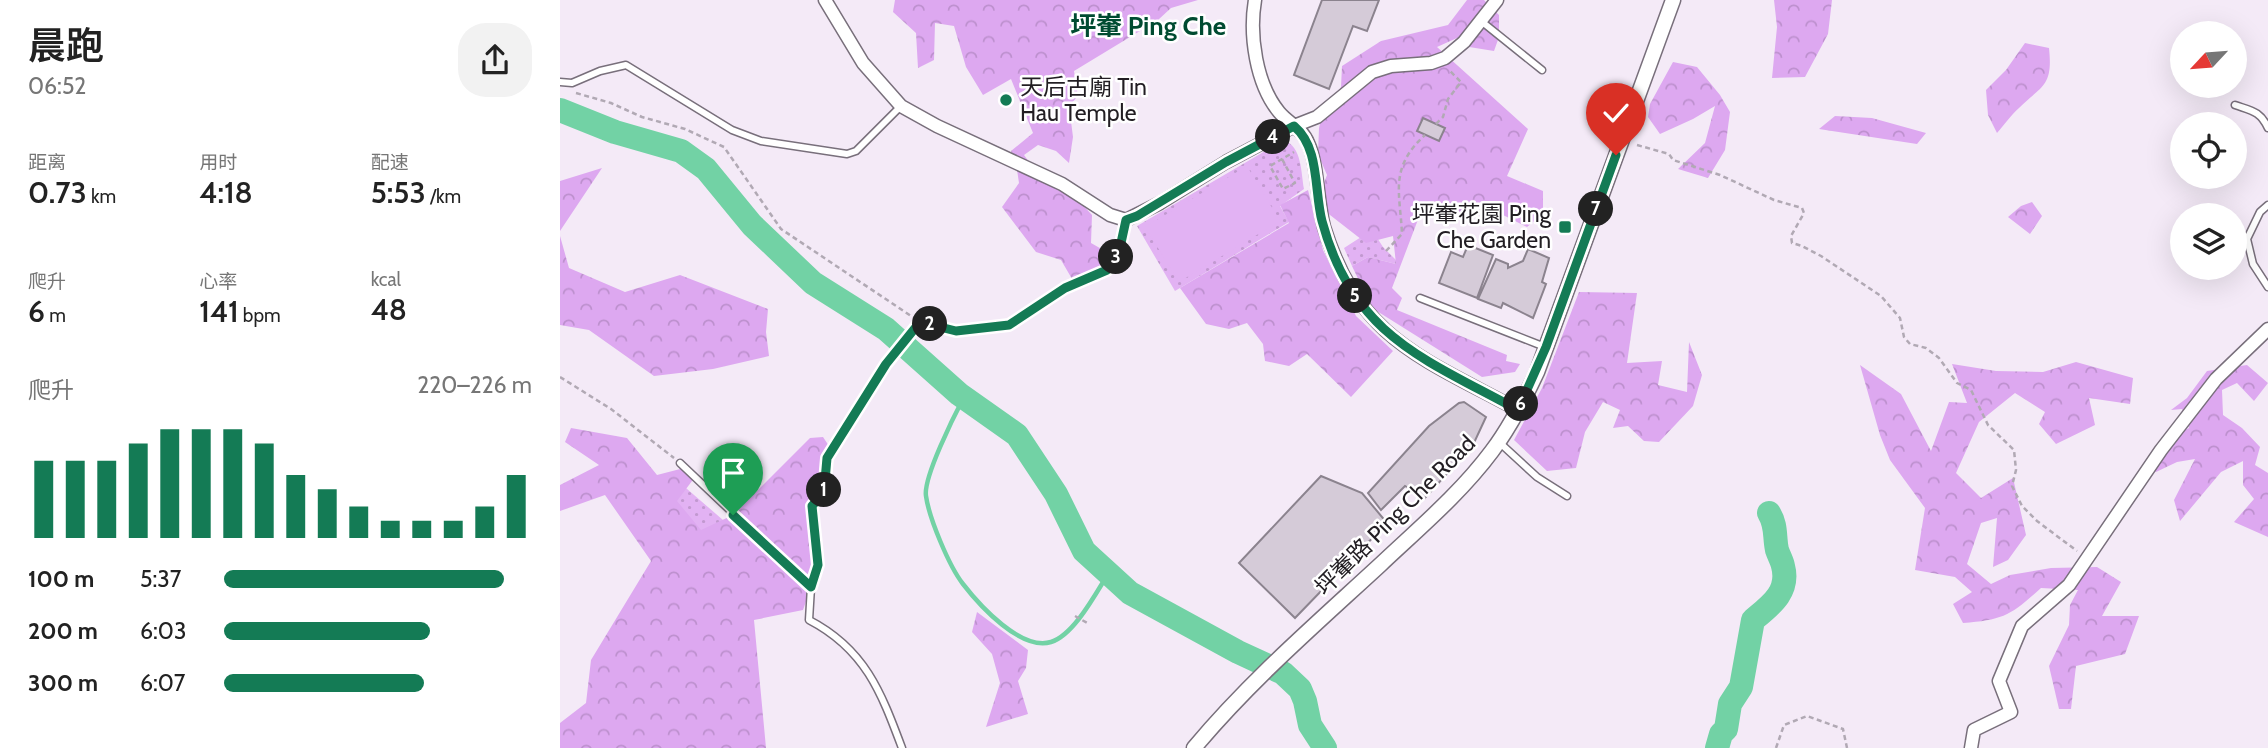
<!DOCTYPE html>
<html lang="zh">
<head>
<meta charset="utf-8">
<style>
	:root { --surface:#fff; --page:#f2f2f2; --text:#222; --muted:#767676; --accent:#147b55 }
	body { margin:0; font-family:Cabin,"Noto Sans SC",sans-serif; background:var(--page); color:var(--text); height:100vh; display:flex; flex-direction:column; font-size:26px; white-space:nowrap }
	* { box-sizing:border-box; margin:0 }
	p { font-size:23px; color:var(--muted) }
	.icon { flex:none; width:38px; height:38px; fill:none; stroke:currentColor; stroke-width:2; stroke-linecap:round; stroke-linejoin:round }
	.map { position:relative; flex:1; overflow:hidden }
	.side { display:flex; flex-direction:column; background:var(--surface); width:560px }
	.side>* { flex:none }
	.needle { width:46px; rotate:244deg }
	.fabs { position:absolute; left:1610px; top:21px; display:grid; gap:14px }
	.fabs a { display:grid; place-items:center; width:77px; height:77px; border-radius:50%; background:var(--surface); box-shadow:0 7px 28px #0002; font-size:35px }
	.pin { position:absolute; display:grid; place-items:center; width:60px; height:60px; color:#fff; margin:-72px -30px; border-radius:50% 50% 50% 0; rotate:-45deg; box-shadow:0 0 7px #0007 }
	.pin .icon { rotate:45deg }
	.km { position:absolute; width:35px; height:35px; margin:-18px; border-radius:50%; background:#222; color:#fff; font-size:19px; line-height:35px; text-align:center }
	.round { display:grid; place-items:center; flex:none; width:74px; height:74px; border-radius:28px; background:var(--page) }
	.head { display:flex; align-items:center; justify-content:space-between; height:119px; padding:0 28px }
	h1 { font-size:38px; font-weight:600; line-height:52px }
	.stats { display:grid; grid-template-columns:repeat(3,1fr); gap:10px; height:119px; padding:7px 28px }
	.stats div { display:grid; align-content:center }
	.stats b { font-size:30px; font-weight:600 }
	.stats small { font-size:19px; font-weight:400 }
	.stats p { font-size:19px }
	.chart { height:196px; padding:14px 28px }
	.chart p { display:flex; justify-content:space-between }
	.chart svg { width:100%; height:126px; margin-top:7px; stroke:var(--accent); stroke-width:6 }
	ul { padding:0 28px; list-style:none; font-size:23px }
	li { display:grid; grid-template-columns:112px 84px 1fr; align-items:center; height:52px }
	li i { height:18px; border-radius:9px; background:var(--accent) }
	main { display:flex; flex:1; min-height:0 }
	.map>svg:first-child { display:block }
</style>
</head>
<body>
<main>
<section class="side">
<div class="head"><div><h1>晨跑</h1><p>06:52</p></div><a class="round"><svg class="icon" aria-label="share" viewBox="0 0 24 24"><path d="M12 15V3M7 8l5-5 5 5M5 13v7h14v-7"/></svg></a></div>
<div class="stats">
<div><p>距离</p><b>0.73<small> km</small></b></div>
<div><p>用时</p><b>4:18</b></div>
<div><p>配速</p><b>5:53<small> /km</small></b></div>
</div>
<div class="stats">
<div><p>爬升</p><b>6<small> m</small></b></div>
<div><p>心率</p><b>141<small> bpm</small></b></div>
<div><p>kcal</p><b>48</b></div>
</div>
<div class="chart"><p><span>爬升</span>220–226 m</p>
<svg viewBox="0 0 160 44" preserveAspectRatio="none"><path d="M5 44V17M15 44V17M25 44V17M35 44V11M45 44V6M55 44V6M65 44V6M75 44V11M85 44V22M95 44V27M105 44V33M115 44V38M125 44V38M135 44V38M145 44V33M155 44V22"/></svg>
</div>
<ul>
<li><b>100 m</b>5:37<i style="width:91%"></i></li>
<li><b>200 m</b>6:03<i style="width:67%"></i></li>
<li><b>300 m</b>6:07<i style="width:65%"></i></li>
</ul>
</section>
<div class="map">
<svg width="1708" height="748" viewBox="0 0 1708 748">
	<defs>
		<pattern id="grass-dots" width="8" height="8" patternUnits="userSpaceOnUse" patternTransform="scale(1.75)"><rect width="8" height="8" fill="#e2b2f3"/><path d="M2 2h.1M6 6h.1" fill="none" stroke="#c299d0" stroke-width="1.8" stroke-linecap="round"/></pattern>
		<pattern id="forest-crowns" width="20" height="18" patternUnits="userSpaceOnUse" patternTransform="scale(1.75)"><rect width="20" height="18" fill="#dda8f0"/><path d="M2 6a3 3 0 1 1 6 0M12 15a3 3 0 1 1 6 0" fill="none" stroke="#bd90ce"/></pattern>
	</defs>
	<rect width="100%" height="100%" fill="#f4eaf7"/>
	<path fill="url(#grass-dots)" d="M 724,140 C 742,147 741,172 744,189 L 720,206 L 729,222 L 615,291 L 577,226 Z
		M 812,230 L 823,247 L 837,261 L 836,264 L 808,257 L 792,266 L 784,248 Z
		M 119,482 L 163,520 L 124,558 L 96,530 Z"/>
	<path fill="url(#forest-crowns)" d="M 335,0 L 638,0 L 611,8 L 598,20 L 514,71 L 518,96 L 509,106 L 513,137 L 509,163 L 496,151 L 478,145 L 464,155 L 477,173 L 519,201 L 532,215 L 531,243 L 545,251 L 538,274 L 515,284 L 501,260 L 476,252 L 442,207 L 459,183 L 456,163 L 451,151 L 473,133 L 451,79 L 423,95 L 406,67 L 394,26 L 375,23 L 374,60 L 358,68 L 356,33 L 333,12 Z
		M 907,0 L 924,0 L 939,15 L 939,37 L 934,51 L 903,46 L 897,38 L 877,47 L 968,129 L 947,176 L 983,191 L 983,214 L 967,227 L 919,203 L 908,216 L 893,220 L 890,215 L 859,217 L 832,288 L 842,298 L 837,310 L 947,355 L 946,361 L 960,364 L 955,372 L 922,377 L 812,308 L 792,266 L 808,257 L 836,264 L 833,236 L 806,243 L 761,208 L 759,196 L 767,175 L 758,154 L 759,128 L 762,116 L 781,87 L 782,66 L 821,41 L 888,25 Z
		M 1214,0 L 1272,0 L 1268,34 L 1245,77 L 1212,78 L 1217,27 Z
		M 1465,43 L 1489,48 C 1493,86 1483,85 1459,108 C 1451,115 1444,125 1437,133 L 1428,115 L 1426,90 L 1446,70 Z
		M 1113,62 L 1137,67 L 1160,95 L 1170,112 L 1165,150 L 1148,178 L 1118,169 L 1145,143 L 1155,106 L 1133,119 L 1100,134 L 1088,117 L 1090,104 Z
		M 1275,116 L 1312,118 L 1366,133 L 1357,144 L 1259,129 Z
		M 42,168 L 0,231 L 0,181 Z
		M 748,190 L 763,250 L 796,316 L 833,351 L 791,397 L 747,354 L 729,366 L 705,361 L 703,344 L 687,323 L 669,329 L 646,324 L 620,288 L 729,223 L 720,205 Z
		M 1472,202 L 1482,216 L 1470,234 L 1448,217 L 1461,206 Z
		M 0,236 L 9,268 L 65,292 L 120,275 L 208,309 L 206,332 L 209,356 L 153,369 L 94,376 L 29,330 L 0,325 Z
		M 1019,292 L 1077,293 L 1067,363 L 1102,361 L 1098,385 L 1127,392 L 1129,342 L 1142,375 L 1133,406 L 1099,442 L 1084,441 L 1068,426 L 1053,428 L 1060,410 L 1043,402 L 1025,432 L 1016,468 L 987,471 L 954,440 L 982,388 Z
		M 1516,362 L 1573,378 L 1570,404 L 1529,398 L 1535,425 L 1496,444 L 1479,424 L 1485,412 L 1455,393 L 1419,422 L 1396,473 L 1421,498 L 1453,478 L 1466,535 L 1448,560 L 1433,567 L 1437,518 L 1421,523 L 1407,564 L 1431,584 L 1450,575 L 1491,568 L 1537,567 L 1561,582 L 1542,616 L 1579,616 L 1565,654 L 1516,666 L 1511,709 L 1499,709 L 1489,666 L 1509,625 L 1510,605 L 1518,590 L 1481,588 C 1451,615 1444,620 1403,623 L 1393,604 L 1412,592 L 1395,577 L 1355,570 L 1365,508 L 1330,460 L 1320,435 L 1300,365 L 1341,394 L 1371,451 L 1389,402 L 1407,403 L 1392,364 L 1436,371 L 1483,372 Z
		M 1687,365 L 1708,383 L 1694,401 L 1677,383 L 1662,390 L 1663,415 L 1682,428 L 1700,447 L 1695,465 L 1708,473 L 1708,537 L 1674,522 L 1694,499 L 1683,485 L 1683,461 L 1661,472 L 1620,521 L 1614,500 L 1635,459 L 1617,462 L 1596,472 L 1581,467 L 1602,439 L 1629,428 L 1622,409 L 1611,410 L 1627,398 L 1647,371 Z
		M 11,428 L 67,438 L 97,475 L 124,468 L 135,477 L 117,501 L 141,530 L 173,515 L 250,438 L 263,437 L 269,446 L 264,492 L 252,506 L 251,587 L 243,610 L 194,620 L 206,748 L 0,748 L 0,723 L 26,703 L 31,660 L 91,561 L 45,495 L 0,511 L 0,485 L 39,465 L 5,442 Z
		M 417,612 L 468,650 L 466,668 L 458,681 L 468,714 L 426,727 L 440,683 L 432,654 L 412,632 Z"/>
	<path fill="#e2b2f3" d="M 687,166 L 720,221 L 619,282 L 585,227 Z"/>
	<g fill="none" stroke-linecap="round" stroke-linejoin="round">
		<path stroke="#72d2a5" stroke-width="4.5" d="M 404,397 C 394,416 363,478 366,496 C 369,518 389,566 403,584 C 420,606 461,651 491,642 C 514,635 536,593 548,574"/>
		<path stroke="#72d2a5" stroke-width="24" d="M 0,110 L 55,132 L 121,151 L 146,169 L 192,225 L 253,283 L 326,329 L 399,394 L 457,435 L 496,494 L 524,551 L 570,593 L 678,652 L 723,673 L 740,689 L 745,701 L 750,725 L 765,748
			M 1157,748 L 1161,734 L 1166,729 L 1170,704 L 1181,687 L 1193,620 C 1210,606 1230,592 1223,566 C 1222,561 1219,556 1217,550 C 1214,536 1217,526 1209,513"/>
	</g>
	<path fill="#d5cbd8" stroke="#8b838e" stroke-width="2" d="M 762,0 L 819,0 L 807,31 L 793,26 L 769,89 L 734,75 Z
		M 863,118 L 885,128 L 879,141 L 857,131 Z
		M 908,245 L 933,255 L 917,298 L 879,283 L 891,252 L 903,257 Z
		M 968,249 L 989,258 L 982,282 L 986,284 L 973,318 L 943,303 L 941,308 L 918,299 L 936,259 L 948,264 L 948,268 L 963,261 Z
		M 904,402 L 926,417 L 913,445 L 865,498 L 845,486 L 821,510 L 808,493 L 869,426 L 899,403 Z
		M 761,476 L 802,493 L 827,523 L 735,618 L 679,563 Z"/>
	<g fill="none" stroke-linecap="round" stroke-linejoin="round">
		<defs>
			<path id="service" d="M 921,21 L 982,70
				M 0,82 L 12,83 L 40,71 L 66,65 L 172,130 L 201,141 L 287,154 L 296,151 L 341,106
				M 1675,105 C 1692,111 1700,111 1708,128
				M 1708,205 L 1700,212 L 1687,239 L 1693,264 L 1708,287
				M 860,298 L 985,347
				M 940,443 L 977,477 L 1007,496
				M 120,463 L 251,587 L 249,620 C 305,649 321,692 342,748"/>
			<path id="minor" d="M 265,0 L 303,63 L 341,106 L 377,126 L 502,184 L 550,215 L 566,220 L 600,203 L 666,162 L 734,126 L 757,117 L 812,72 L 831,66 L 871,63 L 885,58 L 904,42 L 937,0
				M 695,0 C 689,35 696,84 719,112 C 728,123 743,129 748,143 C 758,164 757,201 764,227 C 799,340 863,358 958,410
				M 1411,748 L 1414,730 L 1451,712 L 1439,681 L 1462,626 L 1509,585 L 1601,450 L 1656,379 L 1708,329"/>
			<path id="tertiary" d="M 634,748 C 690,681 756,624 820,565 C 858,529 900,494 932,451 C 950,427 964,400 977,372 L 1113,0"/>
		</defs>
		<use href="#service" stroke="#786f7b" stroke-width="9"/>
		<use href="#minor" stroke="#786f7b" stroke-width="15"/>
		<use href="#tertiary" stroke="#786f7b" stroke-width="17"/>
		<path stroke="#b1a9b4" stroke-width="2.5" stroke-dasharray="5 3.5" stroke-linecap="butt" d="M 16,93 L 51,103 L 82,117 L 125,129 L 164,147 L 221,229 L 360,322 L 396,331 L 449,325 L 505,288 L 547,270 L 559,252 L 563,233
			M 876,124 L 883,117 L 888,99 L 901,82 L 889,70
			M 1077,145 L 1109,154 L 1113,160 L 1160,175 L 1214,200 L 1242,208 L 1244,213 L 1231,236 L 1232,243 L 1242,246 L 1261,256 L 1321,296 L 1340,318 L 1344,337 L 1350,344 L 1366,348 L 1379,358 L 1397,383 L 1411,390 L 1428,425 L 1454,450 L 1456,470 L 1452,486 L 1462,506 L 1477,521 L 1517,551
			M 722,159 L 735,183 L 723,189 L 710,166 L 734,152
			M 826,251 L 842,234 C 840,192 829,168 865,135
			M 0,377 L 51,409 L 114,458
			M 254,578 L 258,565 L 252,506 L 264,492 L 267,458 L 326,364 L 360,322
			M 515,616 L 529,624
			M 1216,748 L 1224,725 L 1247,716 L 1283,729 L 1287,748"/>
		<use href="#service" stroke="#fff" stroke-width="6"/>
		<use href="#minor" stroke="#fff" stroke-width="12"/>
		<use href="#tertiary" stroke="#fff" stroke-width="14"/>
	</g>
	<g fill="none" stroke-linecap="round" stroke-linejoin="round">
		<defs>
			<path id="route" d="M 173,515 L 251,587 L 258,565 L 252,506 L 264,492 L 267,458 L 326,364 L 360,322 L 396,331 L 449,325 L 505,288 L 547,270 L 559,252 L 566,220 L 577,216 L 666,162 L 734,126 C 760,148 754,190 762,221 C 793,336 863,358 958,410 L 986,347 L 1056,155"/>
		</defs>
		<use href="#route" stroke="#fff" stroke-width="14"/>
		<use href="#route" stroke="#147b55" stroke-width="9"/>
	</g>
	<g fill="#147b55" stroke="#fff" stroke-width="2.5">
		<circle cx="446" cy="100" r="7"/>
		<rect x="998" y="220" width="14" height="14" rx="3.5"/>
	</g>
	<g text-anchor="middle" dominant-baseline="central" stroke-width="5" stroke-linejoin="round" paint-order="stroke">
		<g font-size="23" fill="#221e23" stroke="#fff" text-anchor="start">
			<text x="460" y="87">天后古廟 Tin<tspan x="460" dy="26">Hau Temple</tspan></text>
			<text x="991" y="214" text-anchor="end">坪輋花園 Ping<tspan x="991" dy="26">Che Garden</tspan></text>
		</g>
		<g font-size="23" fill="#221e23" stroke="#fff">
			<text transform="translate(835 515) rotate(-45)">坪輋路 Ping Che Road</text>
		</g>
		<g font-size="26" font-weight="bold" fill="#004b31" stroke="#fff">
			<text x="588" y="26">坪輋 Ping Che</text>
		</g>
	</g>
</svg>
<div class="fabs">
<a><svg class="needle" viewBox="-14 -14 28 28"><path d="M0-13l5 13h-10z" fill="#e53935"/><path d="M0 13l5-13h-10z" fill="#767676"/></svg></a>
<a><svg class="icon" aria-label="locate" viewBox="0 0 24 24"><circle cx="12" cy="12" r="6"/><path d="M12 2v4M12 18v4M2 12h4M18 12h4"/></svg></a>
<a><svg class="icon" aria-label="layers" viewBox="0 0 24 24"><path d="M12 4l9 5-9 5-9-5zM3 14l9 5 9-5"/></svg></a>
</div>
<div class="pin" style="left:173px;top:515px;background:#1e9e55"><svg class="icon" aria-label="arrive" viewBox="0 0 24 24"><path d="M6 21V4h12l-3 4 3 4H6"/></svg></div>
<div class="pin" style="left:1056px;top:155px;background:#d93025"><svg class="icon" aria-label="check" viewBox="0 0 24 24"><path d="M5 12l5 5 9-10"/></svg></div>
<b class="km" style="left:264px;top:490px">1</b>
<b class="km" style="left:370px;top:324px">2</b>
<b class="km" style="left:556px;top:257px">3</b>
<b class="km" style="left:713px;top:137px">4</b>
<b class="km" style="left:795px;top:296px">5</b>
<b class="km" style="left:961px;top:404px">6</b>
<b class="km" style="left:1036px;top:209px">7</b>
</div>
</main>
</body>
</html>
